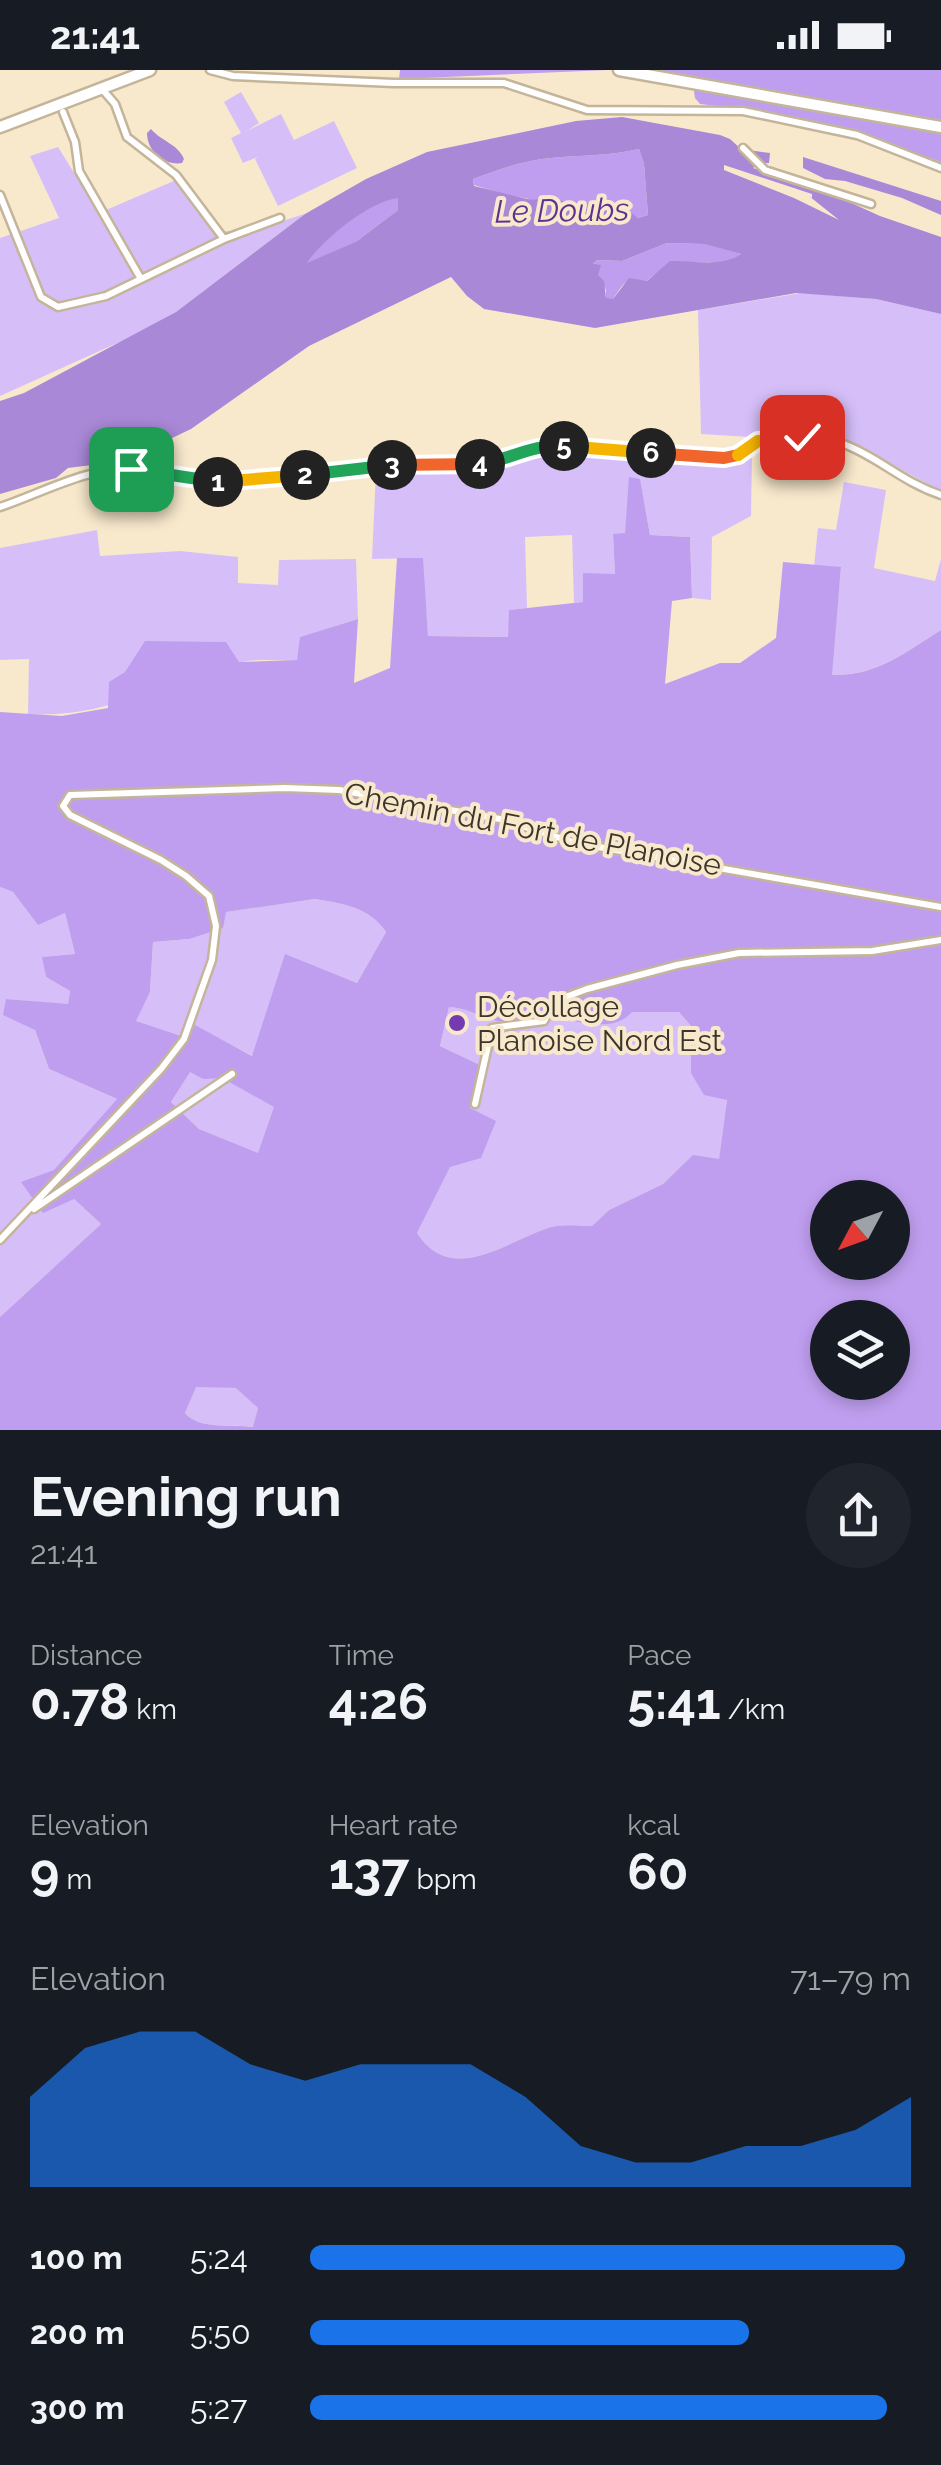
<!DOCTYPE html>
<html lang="en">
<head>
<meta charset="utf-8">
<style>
	:root { --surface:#171b24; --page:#20242c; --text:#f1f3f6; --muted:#9ea1a6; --accent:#1a73e8 }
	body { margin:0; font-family:Raleway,sans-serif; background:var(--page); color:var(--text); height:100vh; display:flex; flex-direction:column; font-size:38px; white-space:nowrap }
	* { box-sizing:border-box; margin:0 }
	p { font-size:32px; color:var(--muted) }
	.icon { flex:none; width:55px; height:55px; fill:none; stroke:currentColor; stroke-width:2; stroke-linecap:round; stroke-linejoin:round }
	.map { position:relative; height:1360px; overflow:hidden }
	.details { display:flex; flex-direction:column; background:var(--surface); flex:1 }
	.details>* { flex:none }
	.needle { width:65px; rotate:229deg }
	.buttons { position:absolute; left:810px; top:1110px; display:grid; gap:20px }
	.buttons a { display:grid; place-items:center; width:100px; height:100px; border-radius:50%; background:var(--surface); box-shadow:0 5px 15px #0003; font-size:50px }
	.pin { position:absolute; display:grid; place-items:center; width:85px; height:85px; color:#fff; margin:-42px; border-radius:20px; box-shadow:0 5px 15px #0006 }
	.km { position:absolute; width:50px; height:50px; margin:-25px; border-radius:50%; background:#222; color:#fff; font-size:28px; line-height:50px; text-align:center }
	.round { display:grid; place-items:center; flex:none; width:105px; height:105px; border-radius:52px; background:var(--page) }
	.overview { display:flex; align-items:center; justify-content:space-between; height:170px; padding:0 30px }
	h1 { font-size:55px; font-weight:700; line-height:75px }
	.stats { display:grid; grid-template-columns:repeat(3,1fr); gap:15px; height:170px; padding:10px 30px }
	.stats div { display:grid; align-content:center }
	.stats b { font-size:50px; font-weight:700 }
	.stats small { font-size:28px; font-weight:400 }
	.stats p { font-size:28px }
	.chart { height:280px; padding:20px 30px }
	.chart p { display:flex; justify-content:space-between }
	.chart svg { width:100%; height:180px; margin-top:10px; fill:var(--accent); opacity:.7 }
	ul { padding:0 30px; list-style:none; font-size:32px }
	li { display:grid; grid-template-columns:160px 120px 1fr; align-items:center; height:75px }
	li i { height:25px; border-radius:12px; background:var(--accent) }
	.status { display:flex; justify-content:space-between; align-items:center; height:70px; padding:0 50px; background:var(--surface); direction:ltr }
	.status svg { height:28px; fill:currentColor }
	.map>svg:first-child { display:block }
</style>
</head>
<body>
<div class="status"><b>21:41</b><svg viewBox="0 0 49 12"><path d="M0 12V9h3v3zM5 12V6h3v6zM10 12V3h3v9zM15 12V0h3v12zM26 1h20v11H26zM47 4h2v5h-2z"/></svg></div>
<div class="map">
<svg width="941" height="1360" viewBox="0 0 941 1360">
	<rect width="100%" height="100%" fill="#f8e9cd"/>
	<path fill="#d6bff9" d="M 241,22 L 259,53 L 247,61 L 281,44 L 294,70 L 334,51 L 357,98 L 278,136 L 255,89 L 258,87 L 243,93 L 231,68 L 241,63 L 224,32 Z
		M 58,77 L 99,143 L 176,110 C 187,124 197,145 211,156 C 230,171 283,150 305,144 L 176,242 L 146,260 L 0,326 L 0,168 L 59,148 L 30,86 Z
		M 801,223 L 876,229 L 941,244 L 941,421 L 857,376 L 820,365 L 750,367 L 701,364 L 698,240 Z
		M 546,378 L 731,394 L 752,382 L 751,446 L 712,467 L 711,530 L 692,528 L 690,467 L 650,465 L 640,410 L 630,408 L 625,464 L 613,464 L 615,504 L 583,532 L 574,533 L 572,465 L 525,467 L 527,538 L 510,540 L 508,567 L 428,566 L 422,488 L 372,489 L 376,401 L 410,397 L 461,402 L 500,397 Z
		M 844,412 L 886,420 L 874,498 L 935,511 L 941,489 L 941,560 C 904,583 877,606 831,605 L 841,498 L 814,496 L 818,458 L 836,460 Z
		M 97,460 L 100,486 L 180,481 L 238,487 L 238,513 L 278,515 L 279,490 L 356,489 L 358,549 L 301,567 L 297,590 C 278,591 255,588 236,593 C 163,612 107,649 28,644 L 29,589 L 0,590 L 0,478 Z
		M 0,817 L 13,822 L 38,854 L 65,843 L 75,884 L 43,887 L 46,907 L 70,921 L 68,935 L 6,929 L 35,960 L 49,999 L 117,1029 L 54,1101 L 74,1129 L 101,1154 L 0,1247 Z
		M 315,829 C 344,834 369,837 386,862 L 357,913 L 285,885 L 253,986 L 195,956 L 189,968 L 135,951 L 150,922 L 153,872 L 189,869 L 225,842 Z
		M 449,937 L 468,938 L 480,945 L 609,954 L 632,942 L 679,942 L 691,956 L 691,1003 L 727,1030 L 719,1090 L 693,1086 L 663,1114 L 609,1140 L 592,1156 C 577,1156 559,1153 545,1159 C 503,1174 451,1215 417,1163 C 444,1108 466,1055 480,995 L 440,976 Z
		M 190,1001 L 222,1007 L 275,1037 L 258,1084 L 199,1059 L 171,1032 Z
		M 196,1316 L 237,1318 L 258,1338 L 254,1357 C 232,1354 199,1360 185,1343 Z"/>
	<path fill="#bf9eef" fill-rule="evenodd" d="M 400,0 L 608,0 L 399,9 Z
		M 648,0 L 941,0 L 941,92 L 859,63 L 743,39 L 700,34 L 695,28 L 692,9 Z
		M 639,79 L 644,94 L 648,145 L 638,148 C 606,126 566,136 529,129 C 511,126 491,121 474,115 L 473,109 C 497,100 525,90 551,88 C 581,85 609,86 639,79 Z
		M 398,127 L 398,140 L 357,171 L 306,194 C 326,167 364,134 398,127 Z
		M 667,173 L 705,174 L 741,184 C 714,205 683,176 647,211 C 625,209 626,210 613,229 L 606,229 L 606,220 L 592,195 L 597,190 L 622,191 Z
		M 629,407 L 640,409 L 650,465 L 690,467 L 692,528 L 672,531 L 665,614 L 720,593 L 740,593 L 776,568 L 783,492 L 841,497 L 832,605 C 877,606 904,583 941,560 L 941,1360 L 0,1360 L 0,1247 L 101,1154 L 74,1129 L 43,1143 L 21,1112 L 54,1100 L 117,1029 L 49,999 L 35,960 L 3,945 L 6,929 L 68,934 L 70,921 L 46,907 L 42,887 L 75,884 L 65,843 L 38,855 L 13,822 L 0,817 L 0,642 L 62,646 L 108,638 L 109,612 L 125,602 L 145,571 L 226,572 L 239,592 L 297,590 L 300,567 L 358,549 L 354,613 L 390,598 L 397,488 L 423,488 L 428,566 L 508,567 L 509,540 L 583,532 L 583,503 L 615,504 L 613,464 L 625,463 ZM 315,829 C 344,834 369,837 386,862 L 357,913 L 285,884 L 252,986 L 195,955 L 188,968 L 136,951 L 150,922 L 153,872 L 189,869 L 223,858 L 226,842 ZM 449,937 C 471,938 489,952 510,953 C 520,953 531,948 541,948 C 570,946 610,967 632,942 L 679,942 L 691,956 L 691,1003 L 704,1025 L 727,1030 L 719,1089 L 693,1085 L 663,1114 L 609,1140 L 592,1156 C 577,1156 559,1153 545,1159 C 503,1174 451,1215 417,1163 L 450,1097 L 481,1088 L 496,1051 L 470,1038 L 480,995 L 440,976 ZM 190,1002 L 203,1009 L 222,1008 L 274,1037 L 258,1083 L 199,1059 L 171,1032 ZM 828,1128 L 892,1128 L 892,1192 L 828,1192 ZM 828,1248 L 892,1248 L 892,1312 L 828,1312 ZM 196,1317 L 236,1318 L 258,1338 L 253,1357 C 232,1354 199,1360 185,1343 Z"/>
	<path fill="#a988d7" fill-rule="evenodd" d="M 622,47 L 720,65 L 730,69 L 741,79 L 770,83 L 769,93 L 759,93 L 753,98 L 813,120 L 816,117 L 880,146 L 941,167 L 941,244 L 876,229 L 796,223 L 595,258 L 484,239 L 467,226 L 451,207 L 309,276 L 191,359 L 124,391 L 68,398 L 56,408 L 0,424 L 0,331 L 24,323 L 176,242 L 305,144 L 366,109 L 427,82 L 576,51 ZM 639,79 L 644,94 L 648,145 L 638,148 L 625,138 L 597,133 L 527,129 L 474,116 L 473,109 C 497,100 525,90 551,88 C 581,85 609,86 639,79 ZM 724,95 L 812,124 L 812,128 L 809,126 L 839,150 L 794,128 L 724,100 ZM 398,128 L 398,140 L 357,171 L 307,193 C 324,169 368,132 398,128 ZM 667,173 L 704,174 L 741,184 C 721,198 693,190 670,191 L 647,211 L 629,208 L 613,229 L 606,228 L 604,211 L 598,205 L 601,195 L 593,194 L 597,190 L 622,191 Z
		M 151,59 C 161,71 178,74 184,89 L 182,93 C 164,96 147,81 147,63 Z
		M 803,87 L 941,131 L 941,145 L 902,128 L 845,111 L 825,109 L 803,98 Z"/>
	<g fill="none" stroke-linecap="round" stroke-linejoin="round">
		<defs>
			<path id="minor" d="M 210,0 L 233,6 L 394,13 L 504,13 L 587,40 L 743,41 L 857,65 L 941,98
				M 102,19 L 115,34 L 127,67 L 176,105 L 224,169
				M 63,42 L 75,72 L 79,101 L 141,209
				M 743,78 L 765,100 L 871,134
				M 0,125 L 41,227 L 58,237 L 106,226 L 224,169 L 280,148
				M 0,437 C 42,423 89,396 134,399 C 168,402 200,412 234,412 L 402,394 L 472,395 L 502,391 L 525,380 L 547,375 L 724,389 C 739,386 745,375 758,371 C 767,368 780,369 790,368 C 859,361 884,406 941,425
				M 475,1034 L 492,958 L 544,951 L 555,931 L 587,919 L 677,895 L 739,883 L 872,881 L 941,870
				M 34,1139 L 232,1004
				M 0,1170 L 161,999 L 184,969 L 212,890 L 216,856 L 209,826 L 186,806 L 161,790 L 70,745 L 63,736 L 70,725 L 285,718 L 339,720 L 500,749 L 576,773 L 941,837"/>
			<path id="primary" d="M 619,0 L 941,57
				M 0,57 L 150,0"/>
		</defs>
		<use href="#minor" stroke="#c4b59a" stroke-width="11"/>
		<use href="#primary" stroke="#c4b59a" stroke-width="15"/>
		<use href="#minor" stroke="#fff" stroke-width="6"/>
		<use href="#primary" stroke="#fff" stroke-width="10"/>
	</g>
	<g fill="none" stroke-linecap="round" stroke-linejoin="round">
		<defs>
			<path id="split-1" d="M 131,399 L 218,412"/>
			<path id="split-2" d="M 218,412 L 305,405"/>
			<path id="split-3" d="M 305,405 L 392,395"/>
			<path id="split-4" d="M 392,395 L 480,394"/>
			<path id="split-5" d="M 480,394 C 509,390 533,374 564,376"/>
			<path id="split-6" d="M 564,376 L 651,383"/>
			<path id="split-7" d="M 651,383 L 724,388 L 738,385"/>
			<path id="split-8" d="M 738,385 L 758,371 L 802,367"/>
		</defs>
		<use href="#split-1" stroke="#fff" stroke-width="20"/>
		<use href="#split-2" stroke="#fff" stroke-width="20"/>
		<use href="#split-3" stroke="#fff" stroke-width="20"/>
		<use href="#split-4" stroke="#fff" stroke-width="20"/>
		<use href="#split-5" stroke="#fff" stroke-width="20"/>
		<use href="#split-6" stroke="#fff" stroke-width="20"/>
		<use href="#split-7" stroke="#fff" stroke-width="20"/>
		<use href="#split-8" stroke="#fff" stroke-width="20"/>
		<use href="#split-1" stroke="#22a559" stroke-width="12"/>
		<use href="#split-2" stroke="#f5b400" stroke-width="12"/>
		<use href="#split-3" stroke="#22a559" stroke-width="12"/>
		<use href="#split-4" stroke="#f0652b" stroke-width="12"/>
		<use href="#split-5" stroke="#22a559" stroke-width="12"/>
		<use href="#split-6" stroke="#f5b400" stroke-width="12"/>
		<use href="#split-7" stroke="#f0652b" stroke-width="12"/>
		<use href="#split-8" stroke="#f5b400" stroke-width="12"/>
	</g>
	<circle fill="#743bb1" stroke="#f8e9cd" stroke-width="4" cx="457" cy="953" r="10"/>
	<g text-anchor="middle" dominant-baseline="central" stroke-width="8" stroke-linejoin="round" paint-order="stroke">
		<g font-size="30" fill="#3b352a" stroke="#f8e9cd">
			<text transform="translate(533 759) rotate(11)">Chemin du Fort de Planoise</text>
		</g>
		<g font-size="30" fill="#3b352a" stroke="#f8e9cd" text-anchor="start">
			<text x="477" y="936">Décollage<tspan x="477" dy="34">Planoise Nord Est</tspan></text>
		</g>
		<g font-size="32" font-style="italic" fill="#5e318f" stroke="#f8e9cd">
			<text transform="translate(562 140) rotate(-1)">Le Doubs</text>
		</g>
	</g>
</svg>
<div class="buttons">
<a><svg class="needle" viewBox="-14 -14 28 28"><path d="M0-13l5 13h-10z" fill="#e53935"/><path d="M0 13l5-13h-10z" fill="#9ea1a6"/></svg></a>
<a><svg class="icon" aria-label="layers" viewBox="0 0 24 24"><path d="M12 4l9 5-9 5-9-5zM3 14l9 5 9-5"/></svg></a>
</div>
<div class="pin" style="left:131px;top:399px;background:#1e9e55"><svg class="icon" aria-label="arrive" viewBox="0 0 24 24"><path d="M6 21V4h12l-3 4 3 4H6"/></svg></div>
<div class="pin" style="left:802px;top:367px;background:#d93025"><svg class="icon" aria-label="check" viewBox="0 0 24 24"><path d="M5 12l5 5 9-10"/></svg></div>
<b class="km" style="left:218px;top:412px">1</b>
<b class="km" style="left:305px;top:405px">2</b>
<b class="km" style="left:392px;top:395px">3</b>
<b class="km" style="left:480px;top:394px">4</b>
<b class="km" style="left:564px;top:376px">5</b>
<b class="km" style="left:651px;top:383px">6</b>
</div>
<section class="details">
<div class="overview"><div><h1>Evening run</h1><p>21:41</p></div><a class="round"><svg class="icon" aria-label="share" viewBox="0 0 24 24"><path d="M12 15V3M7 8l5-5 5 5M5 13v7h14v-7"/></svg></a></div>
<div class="stats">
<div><p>Distance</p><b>0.78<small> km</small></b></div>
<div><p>Time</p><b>4:26</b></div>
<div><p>Pace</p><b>5:41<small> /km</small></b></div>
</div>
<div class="stats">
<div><p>Elevation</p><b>9<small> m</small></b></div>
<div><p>Heart rate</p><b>137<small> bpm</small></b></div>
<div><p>kcal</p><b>60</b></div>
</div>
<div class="chart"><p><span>Elevation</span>71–79 m</p>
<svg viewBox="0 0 160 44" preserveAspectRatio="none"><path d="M0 44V22L10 10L20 6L30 6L40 14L50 18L60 14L70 14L80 14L90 22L100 34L110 38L120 38L130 34L140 34L150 30L160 22V44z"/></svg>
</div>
<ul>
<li><b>100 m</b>5:24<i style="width:99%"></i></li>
<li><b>200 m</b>5:50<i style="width:73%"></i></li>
<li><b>300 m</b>5:27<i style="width:96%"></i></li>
</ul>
</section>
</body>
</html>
